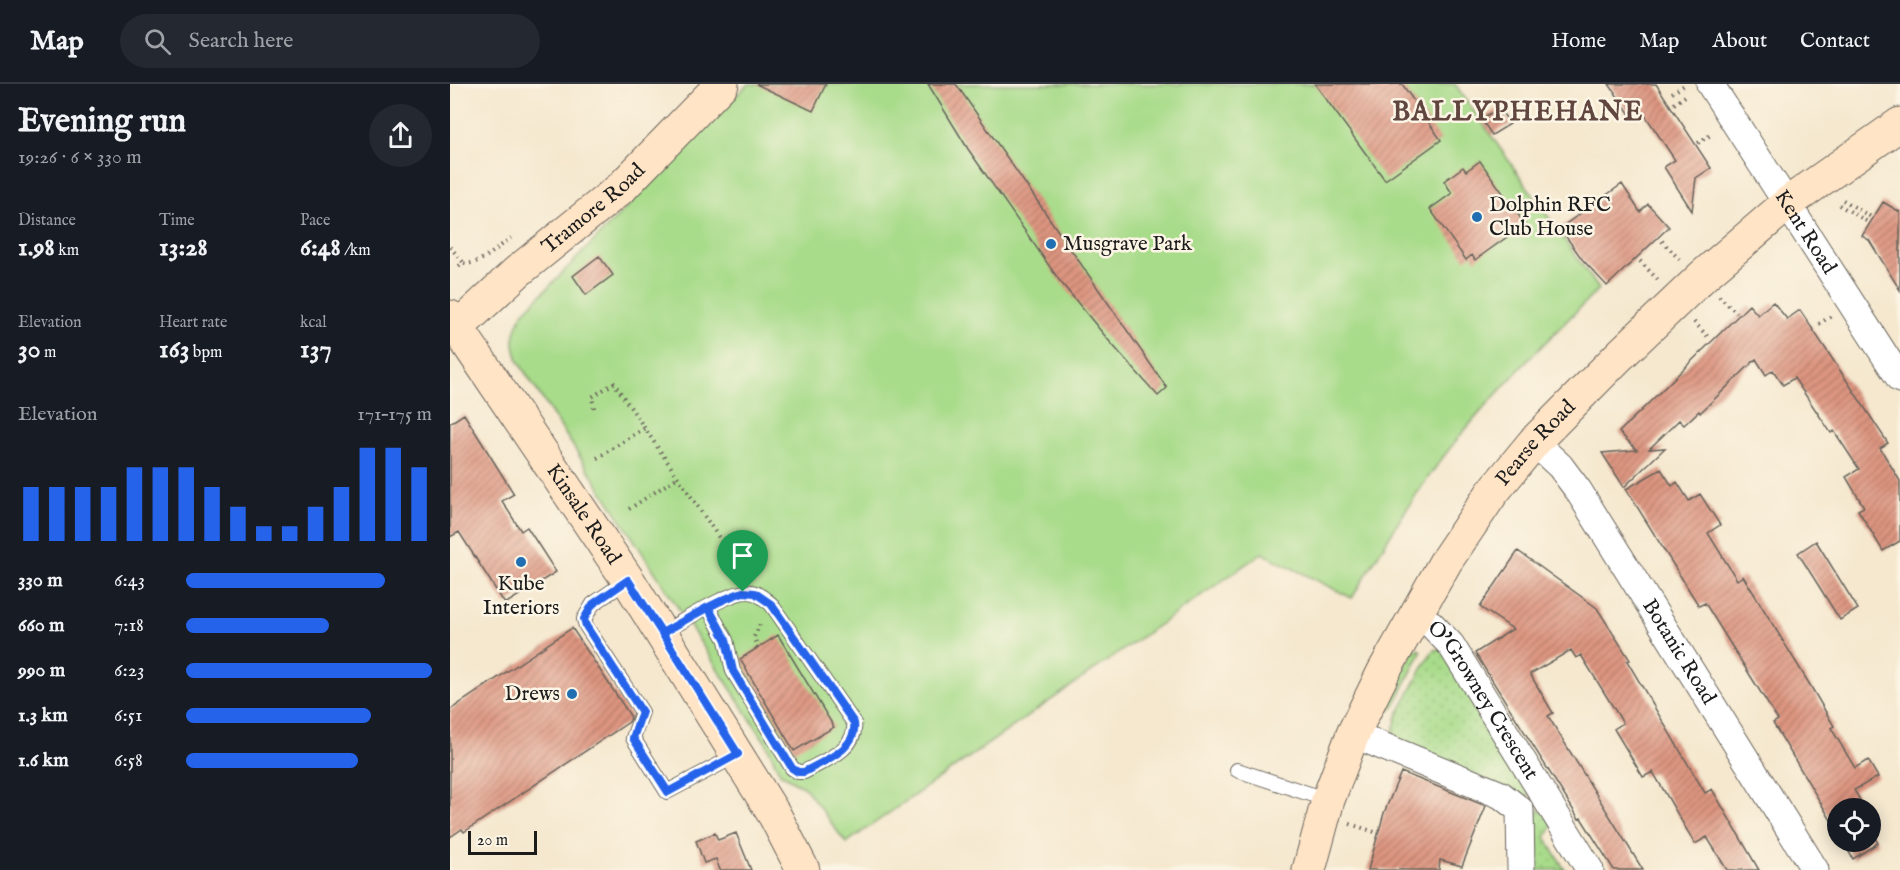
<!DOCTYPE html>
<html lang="en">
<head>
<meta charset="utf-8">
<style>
	:root { --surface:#171b24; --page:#242831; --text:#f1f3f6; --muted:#9ea1a6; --line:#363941; --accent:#2563eb }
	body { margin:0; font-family:"IM FELL English",serif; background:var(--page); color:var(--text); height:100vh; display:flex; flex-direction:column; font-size:22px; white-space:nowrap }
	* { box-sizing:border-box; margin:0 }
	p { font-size:20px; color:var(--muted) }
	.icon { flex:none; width:33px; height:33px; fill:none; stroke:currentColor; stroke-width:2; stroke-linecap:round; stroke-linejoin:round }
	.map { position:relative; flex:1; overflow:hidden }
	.drawer { display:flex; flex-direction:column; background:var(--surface); width:450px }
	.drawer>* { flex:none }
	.fabs { position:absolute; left:1377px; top:714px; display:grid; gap:12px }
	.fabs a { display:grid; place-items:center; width:54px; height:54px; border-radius:50%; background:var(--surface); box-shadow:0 3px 15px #0003; font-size:30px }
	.scale { position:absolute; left:18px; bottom:15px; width:69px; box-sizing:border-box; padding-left:6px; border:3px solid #1c1c1c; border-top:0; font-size:16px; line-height:21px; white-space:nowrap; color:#1c1c1c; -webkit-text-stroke:4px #fcf5e5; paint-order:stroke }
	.pin { position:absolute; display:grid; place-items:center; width:51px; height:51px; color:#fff; margin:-62px -26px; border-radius:50% 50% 50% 0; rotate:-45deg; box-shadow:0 0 6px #0007 }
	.pin .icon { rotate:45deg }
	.round { display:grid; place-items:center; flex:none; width:63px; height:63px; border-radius:32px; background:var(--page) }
	.head { display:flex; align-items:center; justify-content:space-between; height:102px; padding:0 18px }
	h1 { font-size:33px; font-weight:700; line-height:45px }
	.figures { display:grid; grid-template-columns:repeat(3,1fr); gap:9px; height:102px; padding:6px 18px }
	.figures div { display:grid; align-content:center }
	.figures b { font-size:26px; font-weight:700 }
	.figures small { font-size:16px; font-weight:400 }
	.figures p { font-size:16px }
	.chart { height:168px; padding:12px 18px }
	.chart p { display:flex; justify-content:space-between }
	.chart svg { width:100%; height:108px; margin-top:6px; stroke:var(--accent); stroke-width:6 }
	ul { padding:0 18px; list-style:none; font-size:20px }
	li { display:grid; grid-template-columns:96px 72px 1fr; align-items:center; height:45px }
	li i { height:15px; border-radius:8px; background:var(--accent) }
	header { display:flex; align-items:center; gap:36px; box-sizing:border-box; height:84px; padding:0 30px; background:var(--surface); border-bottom:2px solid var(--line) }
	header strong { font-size:28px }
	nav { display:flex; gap:33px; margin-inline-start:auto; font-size:21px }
	.search { width:420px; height:54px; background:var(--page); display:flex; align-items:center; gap:15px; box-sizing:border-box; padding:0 21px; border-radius:33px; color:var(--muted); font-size:22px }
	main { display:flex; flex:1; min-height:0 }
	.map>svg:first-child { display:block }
</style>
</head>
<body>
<header>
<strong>Map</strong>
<div class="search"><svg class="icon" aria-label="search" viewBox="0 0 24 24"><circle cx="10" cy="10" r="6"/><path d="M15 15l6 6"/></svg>Search here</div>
<nav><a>Home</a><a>Map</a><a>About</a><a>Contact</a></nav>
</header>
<main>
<section class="drawer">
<div class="head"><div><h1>Evening run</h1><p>19:26 · 6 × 330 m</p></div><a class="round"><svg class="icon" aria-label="share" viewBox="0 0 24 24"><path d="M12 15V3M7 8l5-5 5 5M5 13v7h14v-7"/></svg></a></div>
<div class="figures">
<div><p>Distance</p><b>1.98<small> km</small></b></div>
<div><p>Time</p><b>13:28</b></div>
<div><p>Pace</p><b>6:48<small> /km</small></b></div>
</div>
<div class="figures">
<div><p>Elevation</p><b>30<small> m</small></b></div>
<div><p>Heart rate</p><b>163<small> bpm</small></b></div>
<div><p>kcal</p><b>137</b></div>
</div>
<div class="chart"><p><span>Elevation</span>171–175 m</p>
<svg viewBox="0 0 160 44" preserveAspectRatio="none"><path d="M5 44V22M15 44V22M25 44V22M35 44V22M45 44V14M55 44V14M65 44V14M75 44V22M85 44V30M95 44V38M105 44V38M115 44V30M125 44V22M135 44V6M145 44V6M155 44V14"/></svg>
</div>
<ul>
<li><b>330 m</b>6:43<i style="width:81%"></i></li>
<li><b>660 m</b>7:18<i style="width:58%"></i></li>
<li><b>990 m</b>6:23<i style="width:100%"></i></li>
<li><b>1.3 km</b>6:51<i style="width:75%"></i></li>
<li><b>1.6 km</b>6:58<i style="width:70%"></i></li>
</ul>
</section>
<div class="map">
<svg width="1450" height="786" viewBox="0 0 1450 786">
	<defs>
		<pattern id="grass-dots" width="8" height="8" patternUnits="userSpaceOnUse" patternTransform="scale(1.5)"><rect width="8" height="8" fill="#a8db8a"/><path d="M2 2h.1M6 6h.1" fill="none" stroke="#90bb76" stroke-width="1.8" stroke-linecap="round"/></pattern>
		<pattern id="building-hatch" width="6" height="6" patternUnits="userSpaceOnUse" patternTransform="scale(1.5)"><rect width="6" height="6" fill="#dd9580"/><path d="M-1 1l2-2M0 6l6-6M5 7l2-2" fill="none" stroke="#b27968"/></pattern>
	</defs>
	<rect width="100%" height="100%" fill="#fcf5e5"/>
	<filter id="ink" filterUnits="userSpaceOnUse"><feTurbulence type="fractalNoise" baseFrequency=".0167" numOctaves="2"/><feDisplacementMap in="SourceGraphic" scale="12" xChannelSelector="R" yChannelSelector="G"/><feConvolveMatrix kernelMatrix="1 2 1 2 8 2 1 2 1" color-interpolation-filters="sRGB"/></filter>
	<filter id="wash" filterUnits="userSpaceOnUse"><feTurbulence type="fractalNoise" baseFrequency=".008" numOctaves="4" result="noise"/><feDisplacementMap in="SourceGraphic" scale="24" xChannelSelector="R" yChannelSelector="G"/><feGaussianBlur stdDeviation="1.35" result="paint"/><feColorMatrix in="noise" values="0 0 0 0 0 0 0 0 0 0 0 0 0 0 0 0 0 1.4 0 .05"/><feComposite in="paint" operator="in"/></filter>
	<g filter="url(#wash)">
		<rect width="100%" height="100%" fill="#f5e8cf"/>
		<path fill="url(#grass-dots)" stroke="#627c53" stroke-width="1.5" d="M 995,564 L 1080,711 L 1075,714 L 947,658 L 943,648 L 947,632 L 978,574 L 984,566 Z
			M 968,565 L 971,567 L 969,572 L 943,624 L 940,626 L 937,626 L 935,622 L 963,566 Z
			M 1087,726 L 1094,727 L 1104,740 L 1095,753 L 1115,786 L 1077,786 L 1080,731 Z"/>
		<path fill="#a8db8a" stroke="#627c53" stroke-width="1.5" d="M 298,0 L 1005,0 L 1149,205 C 1099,254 1049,304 1005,358 C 966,406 934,461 902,514 L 812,469 L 396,759 L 356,705 L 330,689 L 316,659 L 71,282 C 60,262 63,248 73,229 Z"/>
		<g id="blocks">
			<path fill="url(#building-hatch)" d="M 306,0 L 376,0 L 363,27 Z
				M 478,0 L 506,0 L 717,304 L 708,312 L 660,258 L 609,196 L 518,65 Z
				M 865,0 L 952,0 L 991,56 L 935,96 Z
				M 1159,0 L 1206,0 L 1261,84 L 1246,94 L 1242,127 L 1214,83 L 1225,76 L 1191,25 L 1181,32 Z
				M 1049,24 L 1060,40 L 1042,51 L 1031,35 Z
				M 1030,77 L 1075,140 L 1025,176 L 1022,171 L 1016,176 L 980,125 L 1002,109 L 994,97 L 1013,83 L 1016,87 Z
				M 1172,100 L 1190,128 L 1198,120 L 1219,143 L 1157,202 L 1132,175 L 1110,144 Z
				M 1433,118 L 1450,128 L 1450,206 L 1419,156 L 1412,152 Z
				M 149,172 L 163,191 L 136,211 L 123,192 Z
				M 1323,218 L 1337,235 L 1350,226 L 1438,359 L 1430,364 L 1450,397 L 1450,457 L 1433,467 L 1408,426 L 1414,423 L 1396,393 L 1409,385 L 1384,347 L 1381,349 L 1344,294 L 1333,301 L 1323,286 L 1316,291 L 1306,275 L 1250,329 L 1249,327 L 1234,341 L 1229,336 L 1199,365 L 1215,364 L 1174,403 L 1152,369 L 1187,366 L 1169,348 L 1299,221 L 1308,231 Z
				M 14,330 L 64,410 L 52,417 L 71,447 L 77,443 L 106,488 L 55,520 L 9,448 L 0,453 L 0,339 Z
				M 1211,385 L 1222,402 L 1227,398 L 1239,417 L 1250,410 L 1270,441 L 1258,449 L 1287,496 L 1293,492 L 1303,508 L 1360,601 L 1384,642 L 1381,644 L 1405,684 L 1418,676 L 1428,693 L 1404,706 L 1410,716 L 1405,719 L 1409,724 L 1388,724 L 1388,748 L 1323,639 L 1328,636 L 1303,596 L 1255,519 L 1249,522 L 1176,405 Z
				M 1366,457 L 1408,525 L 1390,536 L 1348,469 Z
				M 1068,467 L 1147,524 L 1180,576 L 1177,577 L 1255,709 L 1262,705 L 1309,786 L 1277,786 L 1257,753 L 1245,760 L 1203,688 L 1193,693 L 1164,645 L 1173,639 L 1131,571 L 1126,574 L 1121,566 L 1080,590 L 1103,629 L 1098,632 L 1193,786 L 1164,786 L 1131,734 L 1129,735 L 1025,569 L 1063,545 L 1030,523 Z
				M 122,544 L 181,633 L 179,638 L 14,748 L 12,745 L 0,753 L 0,626 Z
				M 328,551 L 384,643 L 344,667 L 290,575 Z
				M 951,688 L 1036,722 L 1012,782 L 990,776 L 989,786 L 918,786 L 934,729 Z
				M 1420,746 L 1428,759 L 1403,775 L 1393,758 L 1420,758 Z
				M 265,749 L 268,756 L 286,749 L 301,786 L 270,786 L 266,775 L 254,779 L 246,757 Z"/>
		</g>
	</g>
	<g filter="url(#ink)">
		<use href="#blocks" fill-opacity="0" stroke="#68635b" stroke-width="1.5"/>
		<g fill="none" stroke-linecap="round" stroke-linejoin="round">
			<defs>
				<path id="lane" d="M 178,496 L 143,520 L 134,535 L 136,542 L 192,628 L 183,654 L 217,708 L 287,671
					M 212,549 C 231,539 281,505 301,508 C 308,509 315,515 321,520 L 404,639 C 408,665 373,677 354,688 L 348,688 L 342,684 L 283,587 L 276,556 L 258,523
					M 787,686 L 878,716"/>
				<g id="street">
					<path id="s1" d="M 1260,0 L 1450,295"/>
					<path id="s2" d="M 1084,358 L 1110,382 L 1128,406 L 1365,786"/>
					<path id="s3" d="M 965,531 L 981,540 L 1001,561 L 1140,786"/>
					<path d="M 903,650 L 1051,711 L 1070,726 L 1071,786"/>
				</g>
				<g id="secondary">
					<path id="s4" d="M 0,233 L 178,496 L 325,732 L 353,786"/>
					<path id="s5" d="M 8,243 L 67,188 L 171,104 L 272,0"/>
					<path id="s6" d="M 859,786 L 878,716 L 903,650 L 934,587 L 996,477 L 1042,409 L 1084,358 L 1169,272 L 1254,191 L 1338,119 L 1450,40"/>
				</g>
			</defs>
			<use href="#lane" stroke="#68635b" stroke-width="16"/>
			<use href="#street" stroke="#68635b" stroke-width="29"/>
			<use href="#secondary" stroke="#68635b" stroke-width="35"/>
			<path stroke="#68635b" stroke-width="4" stroke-dasharray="1.5 4.5" stroke-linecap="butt" d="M 1222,9 L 1236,0
				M 1224,20 L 1238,10
				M 1248,59 L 1262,50
				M 1393,116 L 1421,133
				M 1389,121 L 1418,138
				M 1212,157 L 1230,176
				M 0,163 L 13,178
				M 1190,177 L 1209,197
				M 9,182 L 13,179 C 29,183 49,162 61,154
				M 1269,212 L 1287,229
				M 1244,238 L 1260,255
				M 1369,240 L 1381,232
				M 144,324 L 142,313 L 164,299 L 280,470 L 287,483 L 285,493
				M 147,374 L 195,344
				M 179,425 L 228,393
				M 308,564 L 304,553 L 311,538
				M 900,740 L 928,749"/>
			<use href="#lane" stroke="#fff" stroke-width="14"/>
			<use href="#street" stroke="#fff" stroke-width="27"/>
			<use href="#secondary" stroke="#ffe4c6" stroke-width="33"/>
		</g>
	</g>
	<g fill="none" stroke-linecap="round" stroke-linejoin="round" filter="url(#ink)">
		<defs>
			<path id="route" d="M 293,508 C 264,518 239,534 212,549 L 178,496 L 143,520 L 134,535 L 136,542 L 192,628 L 183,654 L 218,708 L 288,670 L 212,549 L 258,523 L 276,556 L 283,587 L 342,684 L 348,688 L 354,688 C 373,677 408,665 404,639 L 321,520 L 305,509 L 293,508"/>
		</defs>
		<use href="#route" stroke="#fff" stroke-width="12"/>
		<use href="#route" stroke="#2563eb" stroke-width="8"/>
	</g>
	<g fill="#1f6fb2" stroke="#fcf5e5" stroke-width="2">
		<circle cx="1027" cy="133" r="6"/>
		<circle cx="601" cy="160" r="6"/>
		<circle cx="71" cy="478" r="6"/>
		<circle cx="122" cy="610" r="6"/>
	</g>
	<g text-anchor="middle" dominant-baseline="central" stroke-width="5" stroke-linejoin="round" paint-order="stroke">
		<g font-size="21" fill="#1c1c1c" stroke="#fcf5e5" text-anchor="start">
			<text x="1039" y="121">Dolphin RFC<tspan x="1039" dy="24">Club House</tspan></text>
			<text x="613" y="160">Musgrave Park</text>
			<text x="71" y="500" text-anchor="middle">Kube<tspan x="71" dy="24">Interiors</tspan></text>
			<text x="110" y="610" text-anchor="end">Drews</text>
		</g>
		<g font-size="21" fill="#1c1c1c" stroke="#fcf5e5">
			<text stroke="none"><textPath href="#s5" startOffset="180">Tramore Road</textPath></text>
			<text stroke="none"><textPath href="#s1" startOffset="176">Kent Road</textPath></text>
			<text stroke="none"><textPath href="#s6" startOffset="488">Pearse Road</textPath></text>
			<text stroke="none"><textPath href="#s4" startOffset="238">Kinsale Road</textPath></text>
			<text stroke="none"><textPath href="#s2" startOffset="256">Botanic Road</textPath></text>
			<text stroke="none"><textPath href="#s3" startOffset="111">O'Growney Crescent</textPath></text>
		</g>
		<g font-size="27" font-weight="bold" letter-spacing="1.5" fill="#60463f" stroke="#fcf5e5">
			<text x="1068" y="29">BALLYPHEHANE</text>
		</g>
	</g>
</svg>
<div class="fabs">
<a><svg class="icon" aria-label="locate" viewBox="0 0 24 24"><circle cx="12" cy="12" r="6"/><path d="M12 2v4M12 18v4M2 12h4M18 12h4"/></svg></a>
</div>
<div class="scale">20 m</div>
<div class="pin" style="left:293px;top:508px;background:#1e9e55"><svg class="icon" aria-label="arrive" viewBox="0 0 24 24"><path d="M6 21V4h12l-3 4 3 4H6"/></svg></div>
</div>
</main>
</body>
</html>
